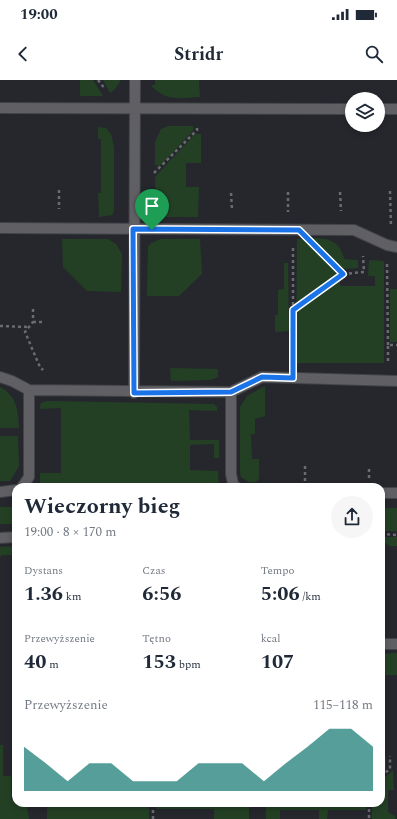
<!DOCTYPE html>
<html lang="pl">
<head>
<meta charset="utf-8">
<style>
	:root { --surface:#fff; --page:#f6f6f7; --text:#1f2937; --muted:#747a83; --accent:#0f766e }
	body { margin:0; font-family:Spectral,serif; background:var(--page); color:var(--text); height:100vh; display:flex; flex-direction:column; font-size:15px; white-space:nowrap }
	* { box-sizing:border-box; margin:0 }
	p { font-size:13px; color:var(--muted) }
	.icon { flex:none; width:22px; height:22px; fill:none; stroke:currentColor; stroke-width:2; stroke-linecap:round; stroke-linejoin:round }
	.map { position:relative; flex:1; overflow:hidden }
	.drawer { position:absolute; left:12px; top:403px; width:373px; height:324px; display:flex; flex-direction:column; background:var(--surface); border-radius:12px; box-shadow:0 2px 6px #0003 }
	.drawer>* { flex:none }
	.buttons { position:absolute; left:345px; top:12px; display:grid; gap:8px }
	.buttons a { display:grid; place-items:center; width:40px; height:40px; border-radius:50%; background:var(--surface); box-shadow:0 2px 6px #0003; font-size:20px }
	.pin { position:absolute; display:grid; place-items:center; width:34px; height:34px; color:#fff; margin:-41px -17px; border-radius:50% 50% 50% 0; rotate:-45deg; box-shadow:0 0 4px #0007 }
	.pin .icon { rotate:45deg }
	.round { display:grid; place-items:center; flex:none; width:42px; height:42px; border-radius:21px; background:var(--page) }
	.summary { display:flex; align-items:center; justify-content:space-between; height:68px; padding:0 12px }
	h1 { font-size:22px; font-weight:700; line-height:30px }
	.stats { display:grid; grid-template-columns:repeat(3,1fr); gap:6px; height:68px; padding:4px 12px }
	.stats div { display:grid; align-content:center }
	.stats b { font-size:20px; font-weight:700 }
	.stats small { font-size:11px; font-weight:400 }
	.stats p { font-size:11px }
	.chart { height:112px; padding:8px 12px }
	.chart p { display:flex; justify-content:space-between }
	.chart svg { width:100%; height:72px; margin-top:4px; fill:var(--accent); opacity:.7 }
	.status { display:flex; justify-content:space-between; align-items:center; height:28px; padding:0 20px; background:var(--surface); direction:ltr }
	.status svg { height:11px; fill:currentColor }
	header { display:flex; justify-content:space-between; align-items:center; height:52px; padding:0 12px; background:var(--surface); font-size:18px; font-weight:700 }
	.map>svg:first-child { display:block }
</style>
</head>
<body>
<div class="status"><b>19:00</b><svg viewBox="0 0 49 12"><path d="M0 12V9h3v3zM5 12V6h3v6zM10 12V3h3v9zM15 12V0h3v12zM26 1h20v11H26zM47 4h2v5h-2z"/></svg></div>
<header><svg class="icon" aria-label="back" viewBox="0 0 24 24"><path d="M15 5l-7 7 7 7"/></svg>Stridr<svg class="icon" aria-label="search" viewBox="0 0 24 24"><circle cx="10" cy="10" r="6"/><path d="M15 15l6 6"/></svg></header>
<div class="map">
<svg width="397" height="739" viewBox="0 0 397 739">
	<rect width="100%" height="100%" fill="#25272d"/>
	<path fill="#234025" d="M 80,0 L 93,0 L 103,16 L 80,16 Z
		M 103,0 L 121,0 L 115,9 L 110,13 Z
		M 155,0 L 199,0 L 200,17 C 180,18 165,22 151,5 L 155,5 Z
		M 168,46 L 193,46 L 193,51 L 160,86 L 155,85 L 155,62 L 161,49 Z
		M 98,47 L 106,48 L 111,54 L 114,67 L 114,131 L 112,135 L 99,137 L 98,113 L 101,113 L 101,59 L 98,59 Z
		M 195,54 L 201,54 L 201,83 L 186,83 L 186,107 L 199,107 L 198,137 L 161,137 L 156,132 L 155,97 Z
		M 62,159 L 108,159 L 116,164 L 122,174 L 121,212 L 87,211 L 63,187 Z
		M 161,159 L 200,159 L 202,194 L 179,216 L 147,216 L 148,167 L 151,163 Z
		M 297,159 C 318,158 339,154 344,179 L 358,180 L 358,188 L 340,189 L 340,206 L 375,206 L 375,196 L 368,196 L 369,180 L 384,181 L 384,283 L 296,283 Z
		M 284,183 L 288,183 L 289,251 L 275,252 L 275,235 L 278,235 L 278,210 L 284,209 Z
		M 390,209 L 397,209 L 397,262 L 390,262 Z
		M 170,288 L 218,289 L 218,297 L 211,300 L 171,301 Z
		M 265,306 L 265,336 L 255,339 L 255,354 L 251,354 L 252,379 L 259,379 L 259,399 L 256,402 L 248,402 L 241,397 L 240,392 L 240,327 L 247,316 Z
		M 0,307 C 17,316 18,330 19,348 L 0,348 Z
		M 47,321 L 214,324 L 217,327 L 217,331 L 189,330 L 190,360 L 219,360 L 219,378 L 214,378 L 214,364 L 190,365 L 190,390 L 218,391 L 219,407 L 40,407 L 40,393 L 61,393 L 61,328 L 39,329 L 41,323 Z
		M 0,356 L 18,356 L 19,386 L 10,401 L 0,401 Z
		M 0,427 L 16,427 L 16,444 L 0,444 Z
		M 381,428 L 397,428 L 397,451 L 381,451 Z
		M 381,457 L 397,457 L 397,466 L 389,466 L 381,460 Z
		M 16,466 L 16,475 L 2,475 L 0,477 L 0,467 Z
		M 397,573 L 397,595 L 381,595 L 381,574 Z
		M 0,665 L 3,665 L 3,696 L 11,696 L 11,720 L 16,720 L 16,723 L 24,723 L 27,726 L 29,739 L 0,739 Z
		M 381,677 L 386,677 L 386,689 L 381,694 Z
		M 393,690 L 394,710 L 388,710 L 388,732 L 395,736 L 395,739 L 372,739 L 372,723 L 381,723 L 381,701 Z
		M 50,723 L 149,723 L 149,739 L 47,739 L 47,729 Z
		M 155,723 L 249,723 L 249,739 L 214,739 L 214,729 L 156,729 L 157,725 Z
		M 266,723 L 366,723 L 366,730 L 328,730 L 327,739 L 319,739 L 319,730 L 280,730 L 280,739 L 266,739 Z"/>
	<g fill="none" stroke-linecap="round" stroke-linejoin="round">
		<defs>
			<path id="minor" d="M 0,28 L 352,29
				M 378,29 L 397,29
				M 0,148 L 354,150 L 387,165 L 397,167
				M 0,297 L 12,301 L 29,310 L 231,312 L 231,394 L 233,404 L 236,407
				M 231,312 L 262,297 L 397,301
				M 134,313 L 135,0
				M 22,407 L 29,397 L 29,310
				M 0,412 L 16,410
				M 381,413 L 397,413
				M 0,458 L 16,457
				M 381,564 L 397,564"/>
		</defs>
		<use href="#minor" stroke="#414349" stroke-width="12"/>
		<path stroke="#696b70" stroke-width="2.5" stroke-dasharray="3 3" stroke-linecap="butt" d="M 98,0 L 105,9
			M 154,93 L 197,50 L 197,48
			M 59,110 L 59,129
			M 390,111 L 391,147
			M 288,112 L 288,132
			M 340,112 L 341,131
			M 231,113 L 232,130
			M 293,168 L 293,279
			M 387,184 L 388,265
			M 343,194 L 364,192 L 363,176
			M 33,229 L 33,242 L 25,252 L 40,287 L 43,290
			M 293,230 L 343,194 L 318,169
			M 33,242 L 44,242
			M 0,246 L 28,247
			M 388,281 L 388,265 L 397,265
			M 369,398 L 369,386
			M 305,407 L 305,385
			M 381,454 L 397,455
			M 381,696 L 390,689 L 390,676
			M 369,723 L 369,739
			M 153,739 L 153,723"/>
		<use href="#minor" stroke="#605f63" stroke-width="10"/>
	</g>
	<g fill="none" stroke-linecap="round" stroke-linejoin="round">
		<defs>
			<path id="route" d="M 133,149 L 299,150 L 343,194 L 293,230 L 293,298 L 262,297 L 231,312 L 134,313 Z"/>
		</defs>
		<use href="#route" stroke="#fff" stroke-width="8"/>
		<use href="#route" stroke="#1a73e8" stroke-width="5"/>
	</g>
</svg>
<div class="buttons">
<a><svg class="icon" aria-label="layers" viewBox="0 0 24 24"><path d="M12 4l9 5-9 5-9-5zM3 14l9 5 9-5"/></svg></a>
</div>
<div class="pin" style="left:152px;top:150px;background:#1e9e55"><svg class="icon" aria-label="arrive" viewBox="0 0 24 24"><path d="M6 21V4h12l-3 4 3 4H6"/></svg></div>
<section class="drawer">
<div class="summary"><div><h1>Wieczorny bieg</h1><p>19:00 · 8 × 170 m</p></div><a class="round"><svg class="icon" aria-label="share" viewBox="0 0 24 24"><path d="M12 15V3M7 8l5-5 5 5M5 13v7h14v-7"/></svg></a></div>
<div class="stats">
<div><p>Dystans</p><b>1.36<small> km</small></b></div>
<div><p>Czas</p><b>6:56</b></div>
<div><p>Tempo</p><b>5:06<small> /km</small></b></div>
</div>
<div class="stats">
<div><p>Przewyższenie</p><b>40<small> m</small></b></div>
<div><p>Tętno</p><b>153<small> bpm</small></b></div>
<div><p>kcal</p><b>107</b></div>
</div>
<div class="chart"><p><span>Przewyższenie</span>115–118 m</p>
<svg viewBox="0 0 160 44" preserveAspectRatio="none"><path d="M0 44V17L10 27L20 38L30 27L40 27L50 38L60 38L70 38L80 27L90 27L100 27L110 38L120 27L130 17L140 6L150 6L160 17V44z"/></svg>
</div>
</section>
</div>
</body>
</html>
